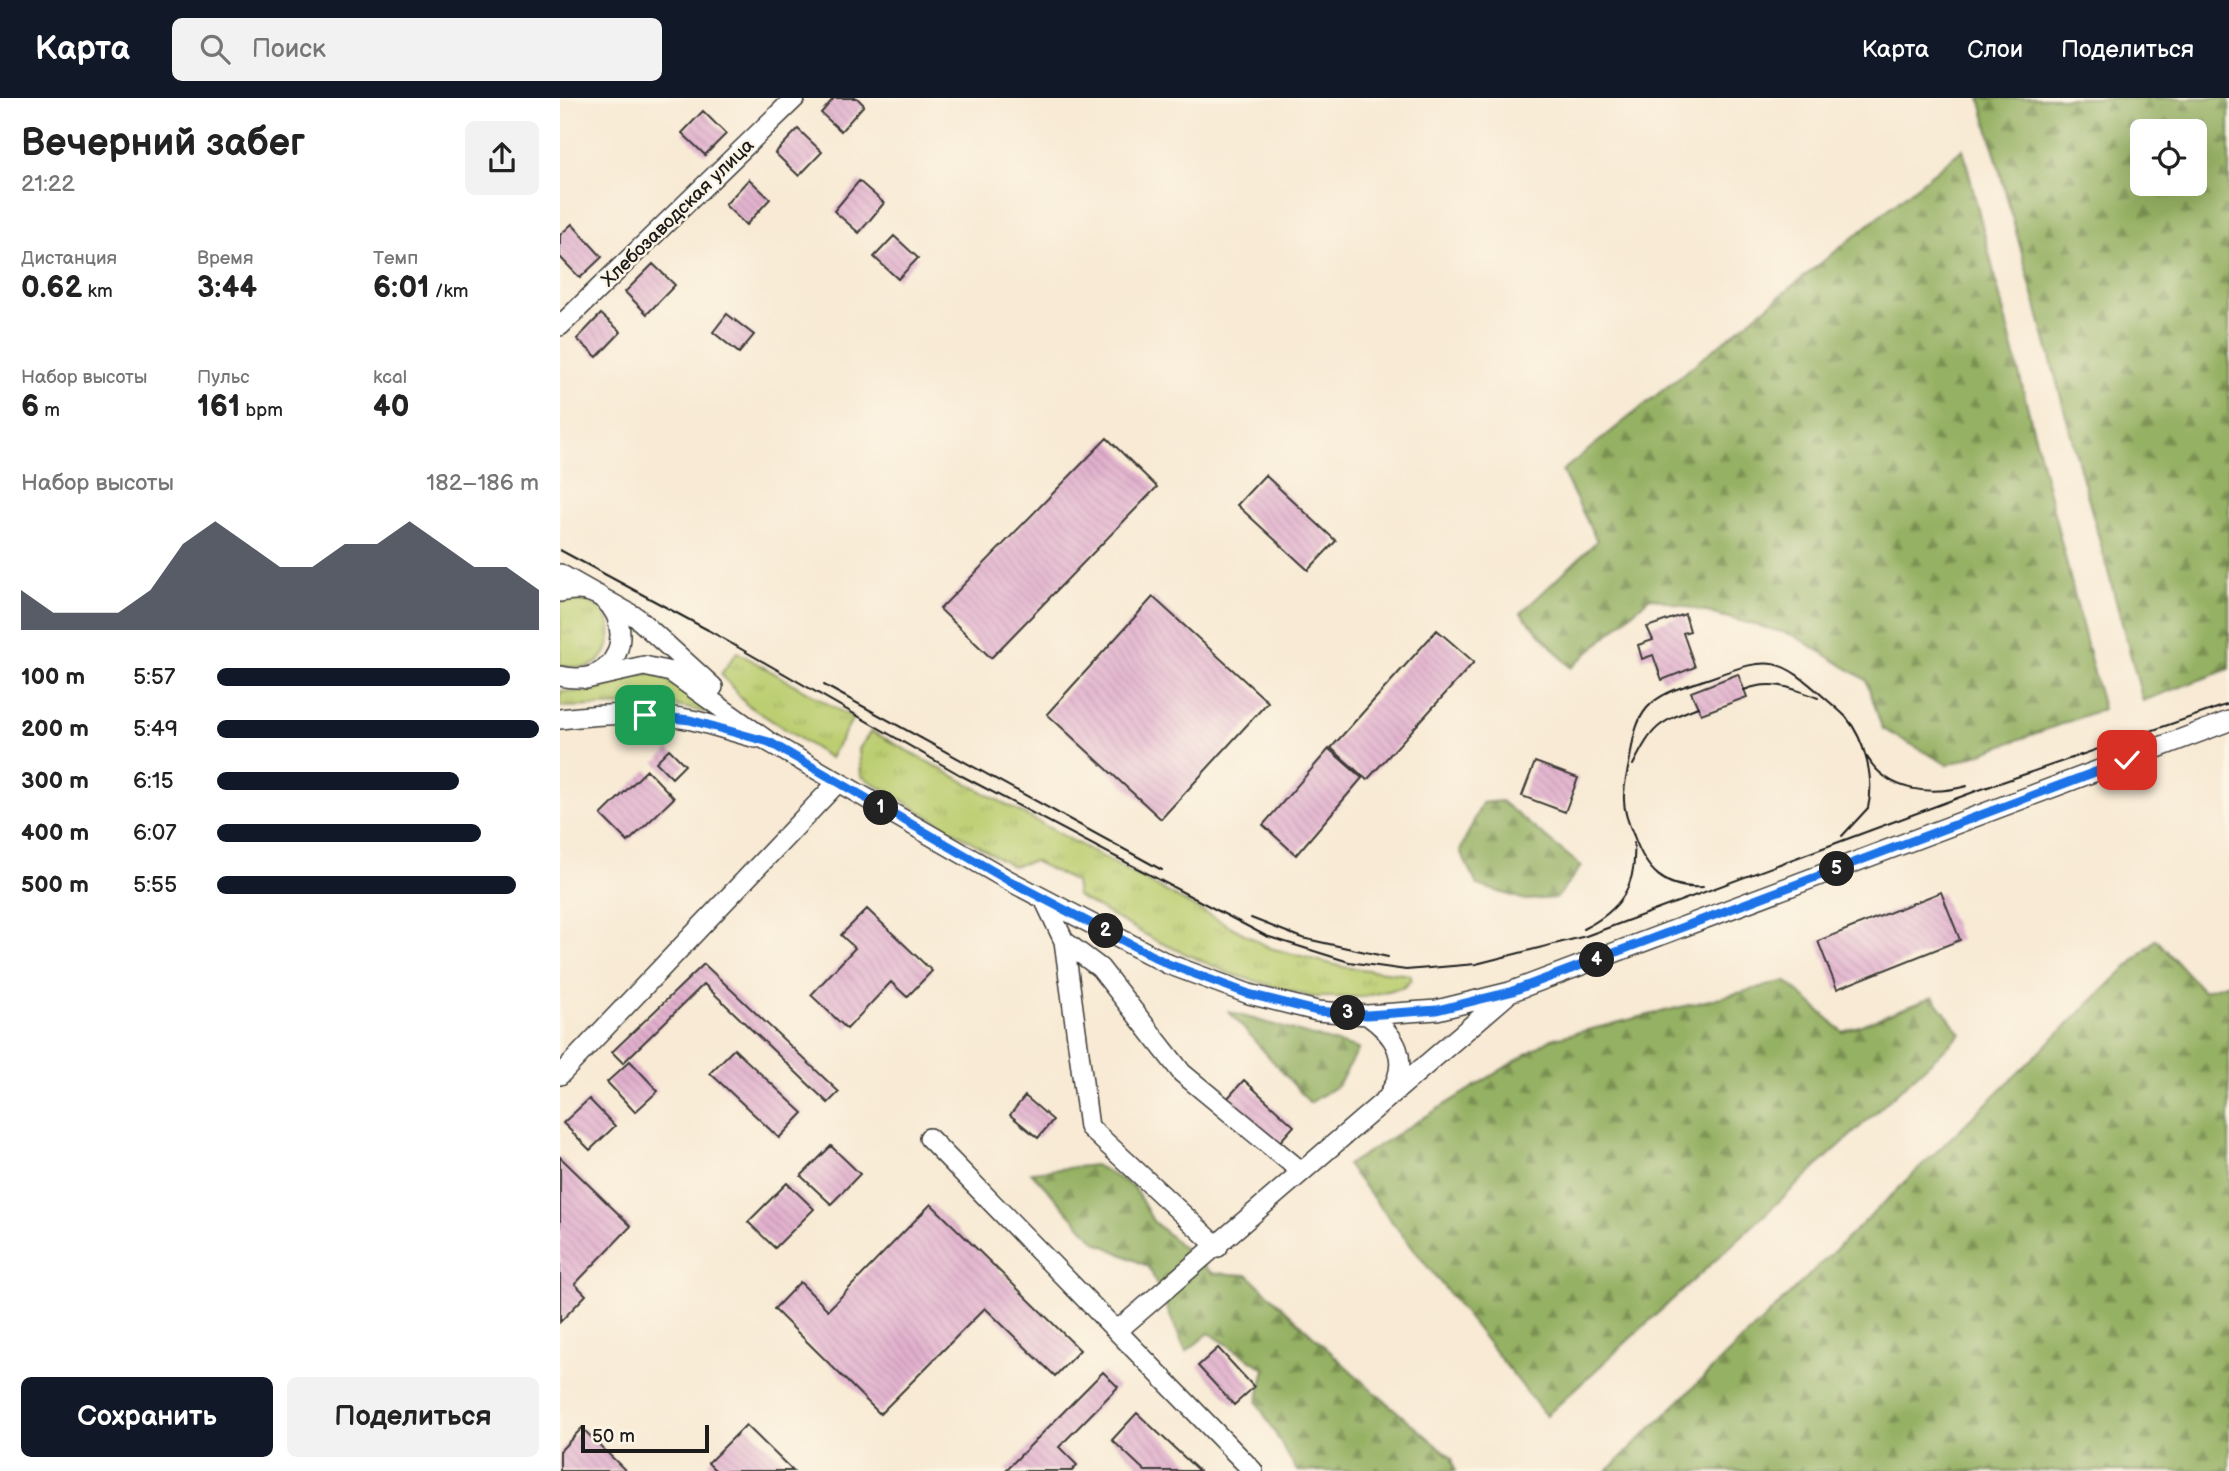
<!DOCTYPE html>
<html lang="ru">
<head>
<meta charset="utf-8">
<style>
	:root { --surface:#fff; --page:#f2f2f2; --text:#222; --muted:#767676; --accent:#111827 }
	body { margin:0; font-family:"Balsamiq Sans",sans-serif; background:var(--page); color:var(--text); height:100vh; display:flex; flex-direction:column; font-size:26px; white-space:nowrap }
	* { box-sizing:border-box; margin:0 }
	p { font-size:23px; color:var(--muted) }
	.icon { flex:none; width:38px; height:38px; fill:none; stroke:currentColor; stroke-width:2; stroke-linecap:round; stroke-linejoin:round }
	.map { position:relative; flex:1; overflow:hidden }
	.side { display:flex; flex-direction:column; background:var(--surface); width:560px }
	.side>* { flex:none }
	.tools { position:absolute; left:1570px; top:21px; display:grid; gap:14px }
	.tools a { display:grid; place-items:center; width:77px; height:77px; border-radius:10px; background:var(--surface); box-shadow:0 7px 28px #0002; font-size:35px }
	.scale { position:absolute; left:21px; bottom:18px; width:128px; box-sizing:border-box; padding-left:7px; border:4px solid #1c1c1c; border-top:0; font-size:19px; line-height:24px; white-space:nowrap; color:#1c1c1c; -webkit-text-stroke:5px #fcf5e5; paint-order:stroke }
	.pin { position:absolute; display:grid; place-items:center; width:60px; height:60px; color:#fff; margin:-30px; border-radius:14px; box-shadow:0 4px 10px #0006 }
	.km { position:absolute; width:35px; height:35px; margin:-18px; border-radius:50%; background:#222; color:#fff; font-size:19px; line-height:35px; text-align:center }
	.round { display:grid; place-items:center; flex:none; width:74px; height:74px; border-radius:10px; background:var(--page) }
	.overview { display:flex; align-items:center; justify-content:space-between; height:119px; padding:0 21px }
	h1 { font-size:38px; font-weight:800; line-height:52px }
	.stats { display:grid; grid-template-columns:repeat(3,1fr); gap:10px; height:119px; padding:7px 21px }
	.stats div { display:grid; align-content:center }
	.stats b { font-size:30px; font-weight:800 }
	.stats small { font-size:19px; font-weight:400 }
	.stats p { font-size:19px }
	.chart { height:196px; padding:14px 21px }
	.chart p { display:flex; justify-content:space-between }
	.chart svg { width:100%; height:126px; margin-top:7px; fill:var(--accent); opacity:.7 }
	.button { display:flex; gap:14px; margin-top:auto; padding:14px 21px }
	.button a { flex:1; height:80px; border-radius:10px; background:var(--accent); color:#fff; font-size:28px; font-weight:800; line-height:80px; text-align:center }
	.button a+a { background:var(--page); color:var(--text) }
	ul { padding:0 21px; list-style:none; font-size:23px }
	li { display:grid; grid-template-columns:112px 84px 1fr; align-items:center; height:52px }
	li i { height:18px; border-radius:9px; background:var(--accent) }
	header { display:flex; align-items:center; gap:42px; box-sizing:border-box; height:98px; padding:0 35px; background:var(--accent); color:#fff }
	header strong { font-size:33px }
	nav { display:flex; gap:38px; margin-inline-start:auto; font-size:24px }
	.search { width:490px; height:63px; background:var(--page); display:flex; align-items:center; gap:18px; box-sizing:border-box; padding:0 24px; border-radius:10px; color:var(--muted); font-size:26px }
	main { display:flex; flex:1; min-height:0 }
	.map>svg:first-child { display:block }
</style>
</head>
<body>
<header>
<strong>Карта</strong>
<div class="search"><svg class="icon" aria-label="search" viewBox="0 0 24 24"><circle cx="10" cy="10" r="6"/><path d="M15 15l6 6"/></svg>Поиск</div>
<nav><a>Карта</a><a>Слои</a><a>Поделиться</a></nav>
</header>
<main>
<section class="side">
<div class="overview"><div><h1>Вечерний забег</h1><p>21:22</p></div><a class="round"><svg class="icon" aria-label="share" viewBox="0 0 24 24"><path d="M12 15V3M7 8l5-5 5 5M5 13v7h14v-7"/></svg></a></div>
<div class="stats">
<div><p>Дистанция</p><b>0.62<small> km</small></b></div>
<div><p>Время</p><b>3:44</b></div>
<div><p>Темп</p><b>6:01<small> /km</small></b></div>
</div>
<div class="stats">
<div><p>Набор высоты</p><b>6<small> m</small></b></div>
<div><p>Пульс</p><b>161<small> bpm</small></b></div>
<div><p>kcal</p><b>40</b></div>
</div>
<div class="chart"><p><span>Набор высоты</span>182–186 m</p>
<svg viewBox="0 0 160 44" preserveAspectRatio="none"><path d="M0 44V30L10 38L20 38L30 38L40 30L50 14L60 6L70 14L80 22L90 22L100 14L110 14L120 6L130 14L140 22L150 22L160 30V44z"/></svg>
</div>
<ul>
<li><b>100 m</b>5:57<i style="width:91%"></i></li>
<li><b>200 m</b>5:49<i style="width:100%"></i></li>
<li><b>300 m</b>6:15<i style="width:75%"></i></li>
<li><b>400 m</b>6:07<i style="width:82%"></i></li>
<li><b>500 m</b>5:55<i style="width:93%"></i></li>
</ul>
<div class="button"><a>Сохранить</a><a>Поделиться</a></div>
</section>
<div class="map">
<svg width="1669" height="1373" viewBox="0 0 1669 1373">
	<defs>
		<pattern id="grass-tufts" width="24" height="20" patternUnits="userSpaceOnUse" patternTransform="scale(1.75)"><rect width="24" height="20" fill="#bcce71"/><path d="M3 7l-1-3M5 7V3M7 7l1-3M15 17l-1-3M17 17v-4M19 17l1-3" fill="none" stroke="#a1b061"/></pattern>
		<pattern id="forest-firs" width="22" height="20" patternUnits="userSpaceOnUse" patternTransform="scale(1.75)"><rect width="22" height="20" fill="#95b163"/><path d="M5 1l3.5 6h-7zM16 11l3.5 6h-7z" fill="#798f51"/></pattern>
		<pattern id="building-back-hatch" width="6" height="6" patternUnits="userSpaceOnUse" patternTransform="scale(1.75)"><rect width="6" height="6" fill="#e1afcd"/><path d="M-1 5l2 2M0 0l6 6M5-1l2 2" fill="none" stroke="#c096af"/></pattern>
	</defs>
	<rect width="100%" height="100%" fill="#fcf5e5"/>
	<filter id="ink" filterUnits="userSpaceOnUse"><feTurbulence type="fractalNoise" baseFrequency=".0143" numOctaves="2"/><feDisplacementMap in="SourceGraphic" scale="14" xChannelSelector="R" yChannelSelector="G"/><feConvolveMatrix kernelMatrix="1 2 1 2 8 2 1 2 1" color-interpolation-filters="sRGB"/></filter>
	<filter id="wash" filterUnits="userSpaceOnUse"><feTurbulence type="fractalNoise" baseFrequency=".00686" numOctaves="4" result="noise"/><feDisplacementMap in="SourceGraphic" scale="28" xChannelSelector="R" yChannelSelector="G"/><feGaussianBlur stdDeviation="1.57" result="paint"/><feColorMatrix in="noise" values="0 0 0 0 0 0 0 0 0 0 0 0 0 0 0 0 0 1.4 0 .05"/><feComposite in="paint" operator="in"/></filter>
	<g filter="url(#wash)">
		<rect width="100%" height="100%" fill="#f8ead4"/>
		<path fill="url(#grass-tufts)" stroke="#6c7546" stroke-width="2" d="M 25,502 C 34,506 42,510 47,519 C 56,537 47,566 25,569 C 18,570 9,569 2,569 L 0,568 L 0,504 Z
			M 177,554 L 293,620 L 270,660 L 186,606 L 161,576 Z
			M 95,575 L 135,597 L 150,615 L 107,606 L 0,609 L 0,593 L 26,594 L 42,590 L 59,579 Z
			M 311,633 L 710,850 L 783,869 L 851,877 L 851,882 L 845,889 L 802,899 L 752,899 L 671,876 L 597,843 L 517,798 L 515,784 L 474,763 L 452,768 L 301,678 L 299,651 Z"/>
		<path fill="url(#forest-firs)" stroke="#586640" stroke-width="2" fill-rule="evenodd" d="M 1420,0 L 1669,0 L 1669,571 L 1583,603 ZM 1582,33 L 1634,33 L 1634,86 L 1582,86 Z
			M 1403,51 L 1543,611 L 1388,667 L 1322,630 L 1306,582 L 1233,537 L 1090,499 L 1011,570 L 961,515 L 1037,443 L 1002,373 Z
			M 941,703 L 1021,768 L 997,800 L 965,802 L 917,787 L 900,753 L 922,705 Z
			M 1596,841 L 1643,893 L 1669,885 L 1669,1373 L 1047,1373 Z
			M 1226,883 L 1283,934 L 1373,899 L 1401,936 L 986,1318 L 787,1067 L 991,941 Z
			M 669,914 L 799,951 L 778,987 L 750,1005 Z
			M 535,1067 L 574,1089 L 593,1123 L 652,1175 L 688,1177 L 806,1287 L 892,1360 L 895,1373 L 737,1373 L 697,1304 L 705,1271 L 649,1235 L 626,1254 L 589,1169 L 536,1144 L 471,1074 Z"/>
		<g id="blocks">
			<path fill="url(#building-back-hatch)" d="M 274,0 L 297,0 L 304,7 L 281,33 L 261,15 Z
				M 143,13 L 166,36 L 145,57 L 122,35 Z
				M 238,31 L 262,54 L 239,78 L 215,55 Z
				M 189,81 L 210,101 L 186,127 L 165,107 Z
				M 299,83 L 324,105 L 299,135 L 274,113 Z
				M 12,126 L 42,159 L 20,180 L 0,159 L 0,137 Z
				M 334,138 L 358,160 L 338,181 L 314,159 Z
				M 93,166 L 115,187 L 87,216 L 65,194 Z
				M 41,216 L 61,234 L 37,259 L 17,241 Z
				M 167,216 L 194,237 L 179,255 L 153,234 Z
				M 547,340 L 597,389 L 431,560 L 380,511 Z
				M 705,377 L 776,443 L 748,472 L 677,407 Z
				M 593,499 L 708,604 L 601,721 L 487,616 Z
				M 1125,516 L 1130,533 L 1123,535 L 1135,569 L 1102,582 L 1093,557 L 1082,561 L 1078,547 L 1093,542 L 1087,529 Z
				M 877,532 L 914,564 L 807,682 L 771,650 Z
				M 1178,576 L 1187,599 L 1141,616 L 1131,594 Z
				M 109,651 L 125,667 L 112,680 L 96,664 Z
				M 769,651 L 802,680 L 736,757 L 703,727 Z
				M 975,664 L 1018,680 L 1005,714 L 962,698 Z
				M 87,672 L 114,700 L 68,744 L 41,717 Z
				M 1381,794 L 1400,842 L 1277,891 L 1258,843 Z
				M 307,811 L 372,873 L 347,899 L 331,884 L 287,931 L 251,897 L 295,850 L 281,837 Z
				M 144,866 L 279,994 L 268,1005 L 144,886 L 63,965 L 52,954 Z
				M 174,951 L 243,1015 L 219,1040 L 150,975 Z
				M 70,963 L 98,993 L 75,1014 L 47,984 Z
				M 684,982 L 734,1028 L 716,1048 L 666,1002 Z
				M 465,998 L 493,1022 L 478,1040 L 450,1017 Z
				M 29,1001 L 55,1028 L 30,1052 L 3,1025 Z
				M 271,1048 L 300,1076 L 271,1106 L 241,1078 Z
				M 0,1059 L 71,1128 L 15,1186 L 26,1197 L 0,1224 Z
				M 227,1085 L 254,1111 L 215,1150 L 188,1124 Z
				M 371,1106 L 520,1252 L 495,1278 L 425,1210 L 320,1316 L 214,1211 L 240,1184 L 268,1212 Z
				M 658,1250 L 694,1289 L 674,1307 L 638,1268 Z
				M 543,1274 L 558,1289 L 499,1349 L 517,1367 L 512,1373 L 445,1373 Z
				M 577,1315 L 639,1373 L 585,1373 L 552,1342 Z
				M 186,1327 L 233,1373 L 156,1373 L 148,1365 Z
				M 22,1330 L 66,1373 L 0,1373 L 0,1353 Z"/>
		</g>
	</g>
	<g filter="url(#ink)">
		<use href="#blocks" fill-opacity="0" stroke="#3d3b38" stroke-width="2"/>
		<g fill="none" stroke-linecap="round" stroke-linejoin="round">
			<defs>
				<path id="minor" d="M 0,228 L 235,0
					M 0,476 L 76,519 L 153,589
					M 0,494 C 78,475 82,597 0,578
					M 26,581 L 84,568 L 111,574 L 209,644 L 448,782 L 608,866 L 689,896 L 757,913 L 807,917 L 877,912 L 950,894 L 1669,623
					M 0,621 C 43,616 89,613 132,622 C 153,627 174,634 196,640
					M 484,801 L 504,843 L 529,1029 L 658,1149
					M 504,843 L 540,870 L 622,975 L 742,1074
					M 807,917 C 836,937 851,962 830,995
					M 0,977 L 277,685
					M 369,1040 L 693,1373
					M 557,1233 L 946,898"/>
			</defs>
			<use href="#minor" stroke="#3d3b38" stroke-width="22"/>
			<use href="#minor" stroke="#fff" stroke-width="19"/>
			<path stroke="#1c1c1c" stroke-width="2" d="M 0,452 L 148,532 L 402,678 L 706,838 L 789,864 L 846,872 L 916,866 L 1026,838 L 1419,692 L 1669,606
				M 264,587 L 602,772
				M 1184,592 C 1212,581 1232,590 1258,600
				M 1307,659 C 1328,694 1370,698 1407,688
				M 1073,667 C 1093,628 1097,625 1138,609
				M 1143,789 C 1104,792 1086,772 1074,738 C 1069,727 1064,714 1064,702 C 1063,688 1068,673 1070,660 C 1073,643 1075,624 1087,610 C 1102,592 1131,587 1153,579 C 1212,557 1220,560 1266,601 C 1273,607 1280,613 1286,619 C 1305,642 1315,681 1308,710 L 1282,738
				M 691,820 L 742,840 L 828,859
				M 1023,831 C 1061,812 1077,788 1074,745"/>
		</g>
	</g>
	<g fill="none" stroke-linecap="round" stroke-linejoin="round" filter="url(#ink)">
		<defs>
			<path id="route" d="M 85,617 L 130,622 L 209,644 L 448,782 L 608,866 L 689,896 L 757,913 L 807,917 L 877,912 L 950,894 L 1567,662"/>
		</defs>
		<use href="#route" stroke="#fff" stroke-width="14"/>
		<use href="#route" stroke="#1a73e8" stroke-width="9"/>
	</g>
	<g text-anchor="middle" dominant-baseline="central" stroke-width="5" stroke-linejoin="round" paint-order="stroke">
		<g font-size="19" fill="#1c1c1c" stroke="#fcf5e5">
			<text transform="translate(118 115) rotate(-44)">Хлебозаводская улица</text>
		</g>
	</g>
</svg>
<div class="tools">
<a><svg class="icon" aria-label="locate" viewBox="0 0 24 24"><circle cx="12" cy="12" r="6"/><path d="M12 2v4M12 18v4M2 12h4M18 12h4"/></svg></a>
</div>
<div class="scale">50 m</div>
<div class="pin" style="left:85px;top:617px;background:#1e9e55"><svg class="icon" aria-label="arrive" viewBox="0 0 24 24"><path d="M6 21V4h12l-3 4 3 4H6"/></svg></div>
<div class="pin" style="left:1567px;top:662px;background:#d93025"><svg class="icon" aria-label="check" viewBox="0 0 24 24"><path d="M5 12l5 5 9-10"/></svg></div>
<b class="km" style="left:321px;top:710px">1</b>
<b class="km" style="left:546px;top:833px">2</b>
<b class="km" style="left:788px;top:915px">3</b>
<b class="km" style="left:1037px;top:862px">4</b>
<b class="km" style="left:1277px;top:771px">5</b>
</div>
</main>
</body>
</html>
